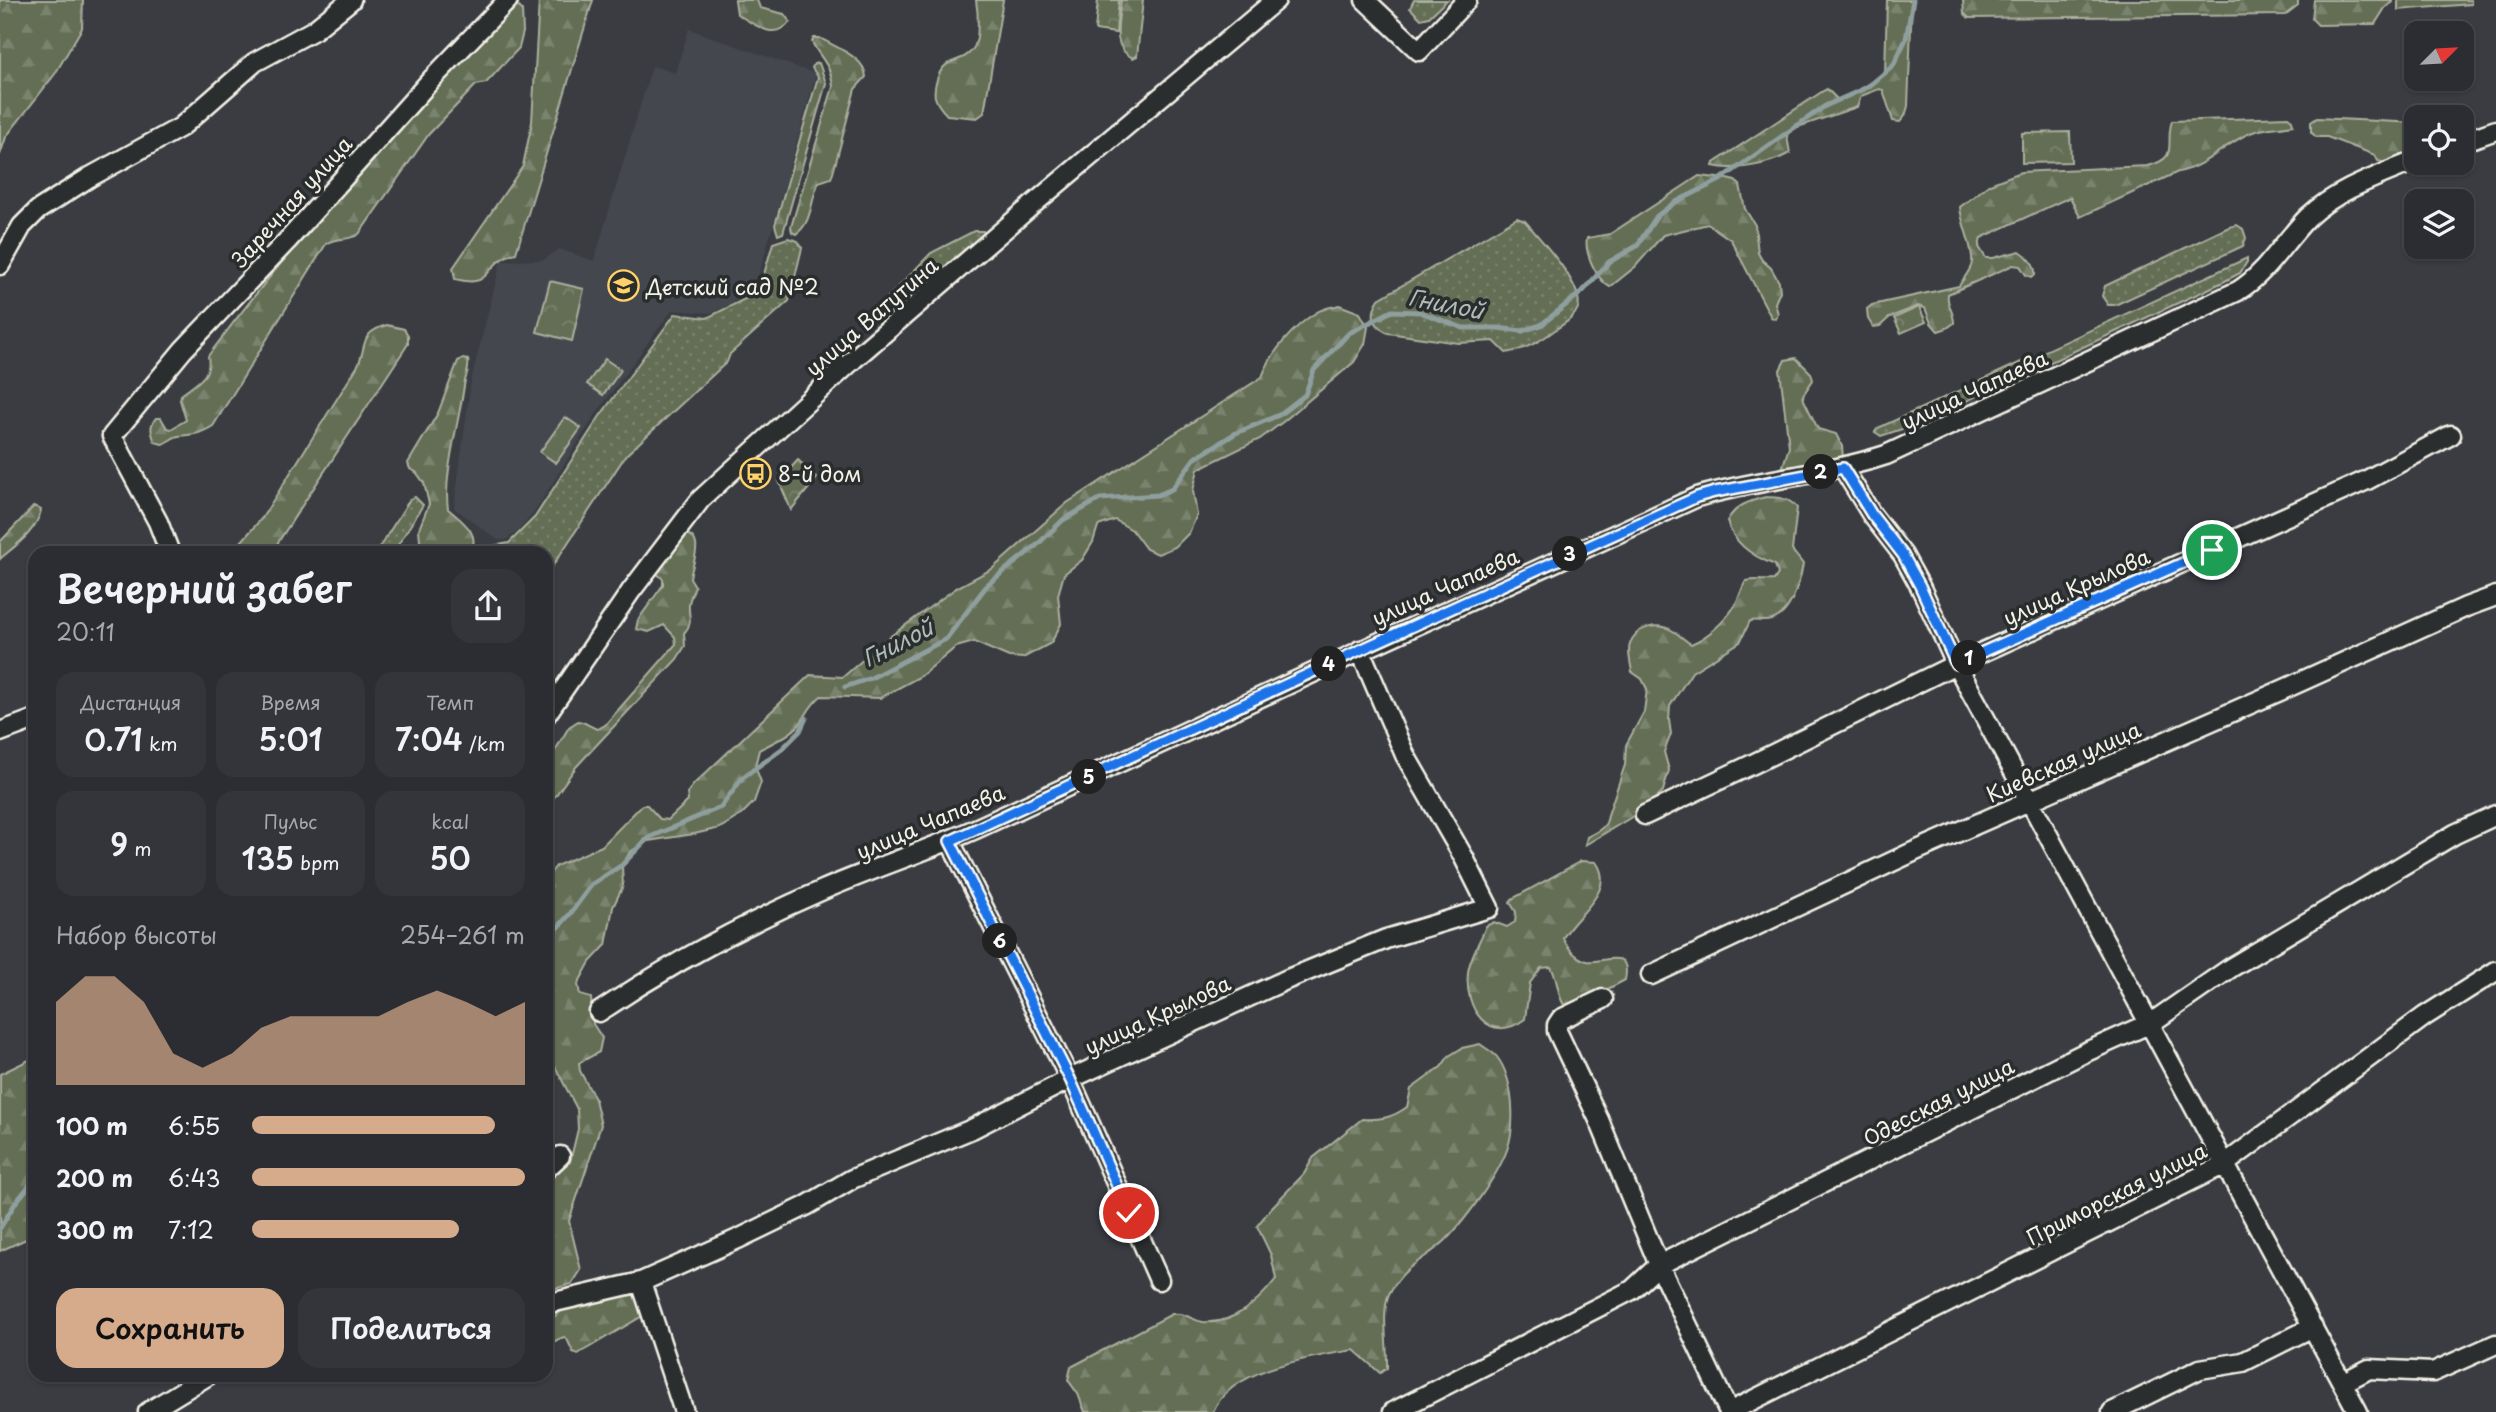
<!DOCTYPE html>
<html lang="ru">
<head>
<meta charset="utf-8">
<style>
	:root { --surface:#2c2d32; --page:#34353a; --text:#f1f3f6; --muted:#a6a8ac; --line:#48494d; --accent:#d6ab8b }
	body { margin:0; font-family:"Playpen Sans",sans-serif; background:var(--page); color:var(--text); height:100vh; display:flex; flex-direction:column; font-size:26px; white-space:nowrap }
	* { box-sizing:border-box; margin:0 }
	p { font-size:23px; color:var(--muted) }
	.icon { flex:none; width:38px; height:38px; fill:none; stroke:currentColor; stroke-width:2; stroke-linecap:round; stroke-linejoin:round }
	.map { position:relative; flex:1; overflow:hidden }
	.details { position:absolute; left:28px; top:546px; width:525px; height:836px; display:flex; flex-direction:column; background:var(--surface); border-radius:21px; box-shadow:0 2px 5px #0004,0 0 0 2px var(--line) }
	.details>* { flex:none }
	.needle { width:46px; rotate:66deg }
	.buttons { position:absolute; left:2404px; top:21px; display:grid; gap:14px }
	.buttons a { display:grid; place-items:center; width:70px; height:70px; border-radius:14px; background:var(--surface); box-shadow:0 2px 5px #0004,0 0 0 2px var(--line); font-size:35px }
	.pin { position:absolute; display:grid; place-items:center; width:60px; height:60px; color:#fff; margin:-30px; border:4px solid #fff; border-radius:50%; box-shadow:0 2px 7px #0007 }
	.km { position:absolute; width:35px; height:35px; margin:-18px; border-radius:50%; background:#222; color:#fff; font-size:19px; line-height:35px; text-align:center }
	.round { display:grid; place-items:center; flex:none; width:74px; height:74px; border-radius:21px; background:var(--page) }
	.head { display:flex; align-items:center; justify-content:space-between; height:119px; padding:0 28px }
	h1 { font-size:38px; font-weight:600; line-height:52px }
	.stats { display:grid; grid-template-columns:repeat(3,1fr); gap:10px; height:119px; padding:7px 28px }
	.stats div { display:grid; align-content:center; border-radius:18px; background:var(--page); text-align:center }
	.stats b { font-size:30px; font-weight:600 }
	.stats small { font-size:19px; font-weight:400 }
	.stats p { font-size:19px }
	.chart { height:196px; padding:14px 28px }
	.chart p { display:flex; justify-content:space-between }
	.chart svg { width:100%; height:126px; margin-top:7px; fill:var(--accent); opacity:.7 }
	.button { display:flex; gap:14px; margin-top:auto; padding:14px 28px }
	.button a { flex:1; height:80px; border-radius:21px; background:var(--accent); color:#111; font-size:28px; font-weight:600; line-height:80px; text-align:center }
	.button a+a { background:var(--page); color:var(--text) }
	ul { padding:0 28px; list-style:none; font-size:23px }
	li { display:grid; grid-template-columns:112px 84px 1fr; align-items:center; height:52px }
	li i { height:18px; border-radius:9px; background:var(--accent) }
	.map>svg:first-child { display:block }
</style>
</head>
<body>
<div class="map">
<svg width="2496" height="1412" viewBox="0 0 2496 1412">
	<defs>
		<pattern id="grass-dots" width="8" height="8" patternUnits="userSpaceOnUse" patternTransform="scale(1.75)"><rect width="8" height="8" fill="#636e55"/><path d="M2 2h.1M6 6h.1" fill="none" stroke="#7a836d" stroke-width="1.8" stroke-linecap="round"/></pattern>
		<pattern id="forest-firs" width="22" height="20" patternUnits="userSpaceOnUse" patternTransform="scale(1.75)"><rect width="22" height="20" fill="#636e55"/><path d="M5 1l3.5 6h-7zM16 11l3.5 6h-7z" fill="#7a836d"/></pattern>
		<pattern id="park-crowns" width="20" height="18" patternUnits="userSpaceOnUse" patternTransform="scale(1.75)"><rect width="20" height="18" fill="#636e55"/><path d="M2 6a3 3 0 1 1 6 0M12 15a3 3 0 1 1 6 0" fill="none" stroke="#7a836d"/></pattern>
	</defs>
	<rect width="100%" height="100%" fill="#3a3c42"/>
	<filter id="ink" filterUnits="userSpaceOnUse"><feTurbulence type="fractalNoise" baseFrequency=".0143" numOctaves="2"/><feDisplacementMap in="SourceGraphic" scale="14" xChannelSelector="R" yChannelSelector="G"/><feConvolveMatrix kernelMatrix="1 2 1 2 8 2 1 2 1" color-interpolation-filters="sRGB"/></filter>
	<g filter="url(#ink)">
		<path fill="#454750" d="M 689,29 L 816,74 L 758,278 L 745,294 L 727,306 L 710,313 L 672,310 L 596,414 L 533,514 L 516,533 L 506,540 L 498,540 L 454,508 L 471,381 L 501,261 L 543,260 L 559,249 L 594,261 L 652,66 L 675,73 Z"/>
		<path fill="url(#grass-dots)" stroke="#acb09e" stroke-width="2" d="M 1414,0 L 1447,0 L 1429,17 L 1421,19 L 1410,8 Z
			M 1517,218 L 1525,221 C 1539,238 1585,286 1578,308 C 1574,319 1563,324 1555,330 C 1538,343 1526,349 1506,353 L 1494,341 L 1458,343 L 1388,333 C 1372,325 1370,313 1379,299 Z
			M 2237,225 L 2243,229 L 2246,238 L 2243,246 L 2115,305 L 2108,305 L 2102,296 L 2105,286 L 2229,227 Z
			M 974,231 L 983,231 L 986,239 L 883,324 L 878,322 L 875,314 L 881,305 L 931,253 Z
			M 788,238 L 798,241 L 802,248 L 789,301 L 730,354 L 727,362 L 626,455 L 546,576 L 546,553 L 489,553 L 493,546 L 509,543 L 535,517 L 600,416 L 675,314 L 707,318 L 747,298 L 762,281 L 773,243 Z
			M 2247,258 L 2247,262 L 2240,273 L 2223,282 L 1917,424 L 1881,436 L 1875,432 L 1878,428 Z
			M 415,497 L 423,505 L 393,553 L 376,553 L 410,499 Z"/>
		<path fill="url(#forest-firs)" stroke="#acb09e" stroke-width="2" d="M 0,0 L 83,0 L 82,28 L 55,74 L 6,137 L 0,155 Z
			M 539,0 L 593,0 L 516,253 C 482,261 496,290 455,279 L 453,268 L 523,166 L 532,122 Z
			M 735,0 L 757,0 L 760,8 L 784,14 L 790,22 C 774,42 754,24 737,14 Z
			M 976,0 L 1003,0 L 984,113 L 977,118 L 947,115 C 942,110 937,104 935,97 C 933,86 939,68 949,63 C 958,59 967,58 973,49 C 980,39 978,12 976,0 Z
			M 1121,0 L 1143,0 L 1137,56 L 1133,58 C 1110,48 1119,20 1121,0 Z
			M 1887,0 L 1912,0 L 1908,106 L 1905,116 L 1900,122 L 1893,121 L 1883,90 L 1879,89 L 1861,96 L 1857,107 L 1789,130 L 1787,136 L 1790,153 C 1770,164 1735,172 1713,166 L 1714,163 L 1823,91 L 1827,89 L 1837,99 L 1844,99 L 1885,74 Z
			M 1963,0 L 2298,0 L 2298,5 L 2285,15 L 1969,18 L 1964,13 Z
			M 2314,0 L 2392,0 L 2392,2 L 2385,8 L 2375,24 L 2318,25 L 2312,19 Z
			M 519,7 L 522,10 L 523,32 L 519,48 L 486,83 L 476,85 L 429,134 L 359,234 C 348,242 336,236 326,244 L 213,426 C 199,435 193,434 178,436 C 173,437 167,443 162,444 L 155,442 C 151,432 149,426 156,418 L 161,418 L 167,428 L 171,429 L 186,420 L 180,400 L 181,395 C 196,383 212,377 208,356 C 300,233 404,119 511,9 Z
			M 814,38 L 820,38 C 837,48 865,57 866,77 L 855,89 L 833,173 L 831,178 L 819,182 C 810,200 813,222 796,234 L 792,232 L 791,227 L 833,87 C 831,64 821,60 812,42 Z
			M 819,63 L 826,83 L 783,233 L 778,235 L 775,225 L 818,77 L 812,68 L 814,64 Z
			M 2288,117 L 2292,120 L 2293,125 C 2278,128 2264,127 2250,133 C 2224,144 2206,167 2178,172 L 2080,217 L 2070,197 L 1981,238 L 1979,247 L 1986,258 L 1993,258 L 2020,251 C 2028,256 2036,265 2035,275 L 2031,277 L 2026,275 L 2020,266 L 2013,265 L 1948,294 C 1946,305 1954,311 1954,323 L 1947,328 L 1938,331 L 1931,323 L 1925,308 L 1918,306 L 1890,317 L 1880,326 L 1873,327 L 1868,319 L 1867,309 L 1872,305 L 1959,286 C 1963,279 1972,269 1972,262 C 1974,249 1961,223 1960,207 L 1990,184 L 2021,172 L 2147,166 C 2181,158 2164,144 2172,121 Z
			M 2317,118 L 2417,123 L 2417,152 L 2386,163 L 2378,161 L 2375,155 L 2327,137 L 2316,137 L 2311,132 L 2311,122 Z
			M 1699,176 L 1727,179 L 1735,181 L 1740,185 L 1745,209 L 1755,225 L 1758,253 L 1762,260 L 1771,268 L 1779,282 L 1780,291 L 1775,303 L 1778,314 L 1775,319 L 1771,317 L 1731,240 L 1708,224 L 1663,235 L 1635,267 L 1610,287 C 1597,280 1584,253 1587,238 L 1610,234 Z
			M 1339,305 L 1360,313 L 1368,327 L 1365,344 L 1354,362 L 1284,421 L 1260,439 L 1198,469 L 1193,491 L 1197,515 L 1189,533 L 1175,547 L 1158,554 L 1146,549 L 1132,530 L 1115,520 L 1098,526 L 1093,542 L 1082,560 L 1064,574 L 1058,595 L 1061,624 L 1051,643 L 1023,658 L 1009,657 L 974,642 L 956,647 L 921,676 L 880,698 L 821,696 C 808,707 807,716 797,727 C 788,737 771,743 759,750 L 755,766 L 761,782 L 754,802 L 741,815 L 720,828 L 694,834 L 648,841 L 630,852 L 622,866 L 623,886 L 613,907 L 606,945 L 590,962 L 578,984 L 580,995 L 591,998 L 593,1024 L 602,1038 L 599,1052 L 579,1063 L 580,1071 L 595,1099 L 601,1125 L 569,1221 L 581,1270 L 572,1284 L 546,1291 L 546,1177 L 570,1162 L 578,1129 L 577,1109 L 546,1049 L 546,879 L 556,866 L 602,846 L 642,805 L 647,805 L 660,819 L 668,820 L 688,801 L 687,793 L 694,784 L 810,675 L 843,677 L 888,638 L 956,588 L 992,569 L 1067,503 L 1262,377 C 1271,352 1294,326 1317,312 C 1324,308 1332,307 1339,305 Z
			M 387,325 L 404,329 L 408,335 L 408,344 L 271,553 L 235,553 L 241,542 L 262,518 L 357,367 C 368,346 358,333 387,325 Z
			M 1796,358 L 1811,373 L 1813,380 L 1803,395 L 1804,400 L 1818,429 L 1836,434 L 1842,446 L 1843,459 L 1788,475 L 1782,469 L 1789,447 L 1780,370 L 1785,360 Z
			M 462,359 L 468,360 C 470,369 465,377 464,386 C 459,422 443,476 448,509 C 462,521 483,535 469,553 L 443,553 L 433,545 L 432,550 L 435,553 L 421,553 L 419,529 L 429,504 L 424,483 L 416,472 L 410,469 L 408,463 L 438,413 L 458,361 Z
			M 1766,497 C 1778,498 1789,497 1797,508 L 1792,550 L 1803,564 C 1800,582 1791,614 1772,620 C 1764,623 1758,619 1750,621 L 1740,642 L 1692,672 L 1670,706 L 1669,720 L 1671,734 L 1664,752 L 1669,770 L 1663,791 L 1645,809 L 1585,845 L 1587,837 C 1598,831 1607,828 1608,815 L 1625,765 L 1626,745 L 1644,712 L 1647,689 L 1642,679 L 1632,672 C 1631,664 1627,652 1630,644 C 1636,626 1659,622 1673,631 C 1680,635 1684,640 1691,644 C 1708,637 1724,622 1734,607 C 1739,599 1741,589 1746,581 C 1756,579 1764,581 1774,580 L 1778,574 L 1775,565 C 1754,557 1733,543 1727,521 C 1736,505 1749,501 1766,497 Z
			M 34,506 L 41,510 C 37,531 15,546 0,559 L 0,542 Z
			M 682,533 C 707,536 692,563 690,578 L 695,586 C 693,592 689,599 689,605 C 688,617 694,622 684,633 L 685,646 L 677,659 L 576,767 L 546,809 L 546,766 L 569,727 L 578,721 C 586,722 590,727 598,729 L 605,725 L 676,644 L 675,637 L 664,625 L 649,632 L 636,629 L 638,620 L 663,585 L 663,579 L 655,572 Z
			M 1581,861 L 1596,862 C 1617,891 1576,914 1563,938 C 1568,948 1575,958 1587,961 C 1601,964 1632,945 1625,980 L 1568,1010 C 1557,1000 1559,981 1551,967 L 1541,968 L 1530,983 L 1525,1019 C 1489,1046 1464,1008 1468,973 C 1469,958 1481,940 1486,926 L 1494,922 L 1507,927 L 1515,922 L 1516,912 L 1510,902 L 1512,899 Z
			M 1480,1044 C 1485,1048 1493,1052 1497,1057 C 1514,1079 1516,1125 1507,1150 C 1497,1177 1466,1219 1447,1239 C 1426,1260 1405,1263 1389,1294 C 1381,1310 1388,1349 1387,1368 L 1380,1373 L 1354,1350 C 1313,1357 1230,1368 1213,1412 L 1085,1412 L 1078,1394 L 1068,1380 L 1071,1367 L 1172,1314 C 1187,1312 1190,1320 1203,1322 C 1233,1325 1259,1301 1276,1279 L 1271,1255 L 1257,1226 L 1272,1207 L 1304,1174 L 1313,1158 L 1362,1119 C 1380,1120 1392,1118 1407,1107 L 1411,1089 L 1441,1067 L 1449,1056 L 1462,1048 Z
			M 35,1057 L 35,1235 L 0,1251 L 0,1074 Z
			M 637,1290 L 644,1315 L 578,1354 L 573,1352 L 567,1339 L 564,1337 L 546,1345 L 546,1323 L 567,1307 Z"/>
		<path fill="url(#park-crowns)" stroke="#acb09e" stroke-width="2" d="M 1098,0 L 1119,0 L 1116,33 L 1095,30 Z
			M 2070,132 L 2071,162 L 2022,163 L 2022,133 Z
			M 550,281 L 584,289 L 572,341 L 537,332 Z
			M 1919,307 L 1926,322 L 1901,333 L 1894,318 Z
			M 605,359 L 621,370 L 603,395 L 587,384 Z
			M 565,417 L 581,428 L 556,463 L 540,452 Z
			M 798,460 L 817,478 L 791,510 L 779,481 Z"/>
		<path fill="#636e55" stroke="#acb09e" stroke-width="2" d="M 2398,0 L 2471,0 L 2471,4 L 2398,10 Z"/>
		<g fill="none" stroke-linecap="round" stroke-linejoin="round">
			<path stroke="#8f9f9e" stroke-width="5" d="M 845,687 L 871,678 L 946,639 L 988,584 L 1037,545 L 1063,520 L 1100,499 L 1158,495 L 1172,489 L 1194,459 L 1236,433 L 1279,415 L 1305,395 L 1314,370 L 1349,333 L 1392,311 L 1420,312 L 1463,328 L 1497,328 L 1522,331 L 1541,325 L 1583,291 L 1609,262 L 1637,246 L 1657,216 L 1674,203 L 1720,180 L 1825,106 L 1868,87 L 1893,66 L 1906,39 L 1913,0
				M 546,941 L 570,914 L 592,884 L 622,865 L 648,838 L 721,807 L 743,777 L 782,749 L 800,731 L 806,718
				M 0,1228 L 16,1202 L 35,1179"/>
			<defs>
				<path id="street" d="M 1365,0 L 1419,51 L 1467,0
					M 2462,142 L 2496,130
					M 0,265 L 22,226 L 38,210 L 90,177 L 181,127 L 255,62 L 314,30 L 351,0
					M 1843,468 L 1872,515 L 1903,555 L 1920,586 L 1956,664 L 2358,1412
					M 170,553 L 158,522 L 112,436 L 183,350 L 288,240 L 431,80 L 508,0
					M 546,715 L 631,591 L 701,499 L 854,359 L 1037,201 L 1276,0
					M 0,732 L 35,719
					M 1645,815 L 1755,763 L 1956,664 L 2367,480 L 2451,435
					M 950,841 L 1070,1079 L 1159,1280
					M 1651,975 L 1913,852 L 2280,691 L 2466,607 L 2496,596
					M 1603,999 L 1561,1019 L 1557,1025 L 1557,1031 L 1599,1120 L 1659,1265 L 1729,1412 L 2225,1164 L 2425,1016 L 2496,971
					M 599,1012 C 670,964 744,924 823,890 C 876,867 930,850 982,826 C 1220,716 1458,605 1697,497 C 1759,479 1825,475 1886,455 L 2238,291 C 2268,272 2284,241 2308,217 C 2338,189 2379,176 2417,160
					M 546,1169 L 560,1156
					M 641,1282 L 684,1412
					M 546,1304 L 641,1282 L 740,1238 L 806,1206 L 852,1179 L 972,1129 L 1070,1079 L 1288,979 L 1386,939 L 1489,908 L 1463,856 L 1405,755 L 1360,650
					M 2344,1382 L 2369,1369 L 2433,1372 L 2496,1344
					M 148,1412 L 207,1376
					M 1393,1412 L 1632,1290 L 1659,1265 L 2086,1052 L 2151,1023 L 2232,967 L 2455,834 L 2496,815
					M 2112,1412 L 2200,1369 L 2243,1362 L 2313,1327"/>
			</defs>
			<use href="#street" stroke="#f4f1e8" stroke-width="23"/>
			<use href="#street" stroke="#2a2d2e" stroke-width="18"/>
		</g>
	</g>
	<g fill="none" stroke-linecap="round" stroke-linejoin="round" filter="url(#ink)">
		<defs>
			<path id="route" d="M 1129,1213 L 1070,1079 L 950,841 L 1360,650 L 1697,497 L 1715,492 L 1843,468 L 1872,515 L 1903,555 L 1920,586 L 1956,664 L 2212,550"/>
		</defs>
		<use href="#route" stroke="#fff" stroke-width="14"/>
		<use href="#route" stroke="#1a73e8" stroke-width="9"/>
	</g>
	<defs>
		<symbol id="school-ring" viewBox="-11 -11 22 22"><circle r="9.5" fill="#2a2d2e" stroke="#ffd166" stroke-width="1.5"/><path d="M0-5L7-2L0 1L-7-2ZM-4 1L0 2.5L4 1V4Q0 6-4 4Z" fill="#ffd166"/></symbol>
		<symbol id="bus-ring" viewBox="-11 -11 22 22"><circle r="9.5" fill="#2a2d2e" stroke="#ffd166" stroke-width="1.5"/><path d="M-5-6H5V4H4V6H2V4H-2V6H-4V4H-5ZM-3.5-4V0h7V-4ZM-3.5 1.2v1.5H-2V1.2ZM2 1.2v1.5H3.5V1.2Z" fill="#ffd166"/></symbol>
	</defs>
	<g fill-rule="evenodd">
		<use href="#school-ring" x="606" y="268" width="35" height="35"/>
		<use href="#bus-ring" x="738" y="456" width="35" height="35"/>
	</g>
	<g text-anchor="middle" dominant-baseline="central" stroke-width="7" stroke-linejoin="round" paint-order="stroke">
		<g font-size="21" fill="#f4f1e8" stroke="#2a2d2e">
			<text transform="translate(291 201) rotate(-48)">Заречная улица</text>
			<text transform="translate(871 316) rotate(-41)">улица Ватутина</text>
			<text transform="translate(1974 389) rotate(-25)">улица Чапаева</text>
			<text transform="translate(1445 586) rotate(-24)">улица Чапаева</text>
			<text transform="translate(2076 586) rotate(-24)">улица Крылова</text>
			<text transform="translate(2063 761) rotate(-24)">Киевская улица</text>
			<text transform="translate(930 821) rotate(-23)">улица Чапаева</text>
			<text transform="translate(1157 1014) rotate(-25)">улица Крылова</text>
			<text transform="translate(1938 1101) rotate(-27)">Одесская улица</text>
			<text transform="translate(2116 1193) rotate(-27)">Приморская улица</text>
		</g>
		<g font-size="21" fill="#f4f1e8" stroke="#2a2d2e" text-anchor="start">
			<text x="646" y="286">Детский сад №2</text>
			<text x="778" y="473">8-й дом</text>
		</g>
		<g font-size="23" font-style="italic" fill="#b0bbb7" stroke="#2a2d2e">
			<text transform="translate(1446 303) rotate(11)">Гнилой</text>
			<text transform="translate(897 642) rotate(-27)">Гнилой</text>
		</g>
	</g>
</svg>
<div class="buttons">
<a><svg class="needle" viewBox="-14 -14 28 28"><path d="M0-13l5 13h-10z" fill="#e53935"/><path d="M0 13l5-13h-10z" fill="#a6a8ac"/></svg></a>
<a><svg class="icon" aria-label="locate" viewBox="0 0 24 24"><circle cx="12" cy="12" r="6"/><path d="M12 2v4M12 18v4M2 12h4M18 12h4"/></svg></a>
<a><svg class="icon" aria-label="layers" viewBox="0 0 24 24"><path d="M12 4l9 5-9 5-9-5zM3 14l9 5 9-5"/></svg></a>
</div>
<div class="pin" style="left:2212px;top:550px;background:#1e9e55"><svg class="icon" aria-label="arrive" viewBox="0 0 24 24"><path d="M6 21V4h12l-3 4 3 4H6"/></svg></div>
<div class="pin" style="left:1129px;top:1213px;background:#d93025"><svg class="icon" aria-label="check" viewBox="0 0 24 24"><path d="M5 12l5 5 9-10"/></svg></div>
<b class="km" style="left:1969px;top:658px">1</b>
<b class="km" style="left:1821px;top:472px">2</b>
<b class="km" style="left:1570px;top:554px">3</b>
<b class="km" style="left:1329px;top:664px">4</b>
<b class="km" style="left:1089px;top:777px">5</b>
<b class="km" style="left:1000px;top:941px">6</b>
<section class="details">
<div class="head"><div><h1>Вечерний забег</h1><p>20:11</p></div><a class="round"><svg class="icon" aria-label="share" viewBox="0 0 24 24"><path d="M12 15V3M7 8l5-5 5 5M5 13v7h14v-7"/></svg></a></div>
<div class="stats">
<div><p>Дистанция</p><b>0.71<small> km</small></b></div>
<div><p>Время</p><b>5:01</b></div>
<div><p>Темп</p><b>7:04<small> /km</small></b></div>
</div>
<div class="stats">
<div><b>9<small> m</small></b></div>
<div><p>Пульс</p><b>135<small> bpm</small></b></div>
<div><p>kcal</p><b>50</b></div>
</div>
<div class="chart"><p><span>Набор высоты</span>254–261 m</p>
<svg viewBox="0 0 160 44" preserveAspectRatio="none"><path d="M0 44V15L10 6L20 6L30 15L40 33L50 38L60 33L70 24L80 20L90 20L100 20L110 20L120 15L130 11L140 15L150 20L160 15V44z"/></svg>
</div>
<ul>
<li><b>100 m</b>6:55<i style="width:89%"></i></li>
<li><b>200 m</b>6:43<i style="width:100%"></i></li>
<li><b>300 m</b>7:12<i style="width:76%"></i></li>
</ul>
<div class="button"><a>Сохранить</a><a>Поделиться</a></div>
</section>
</div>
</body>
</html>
